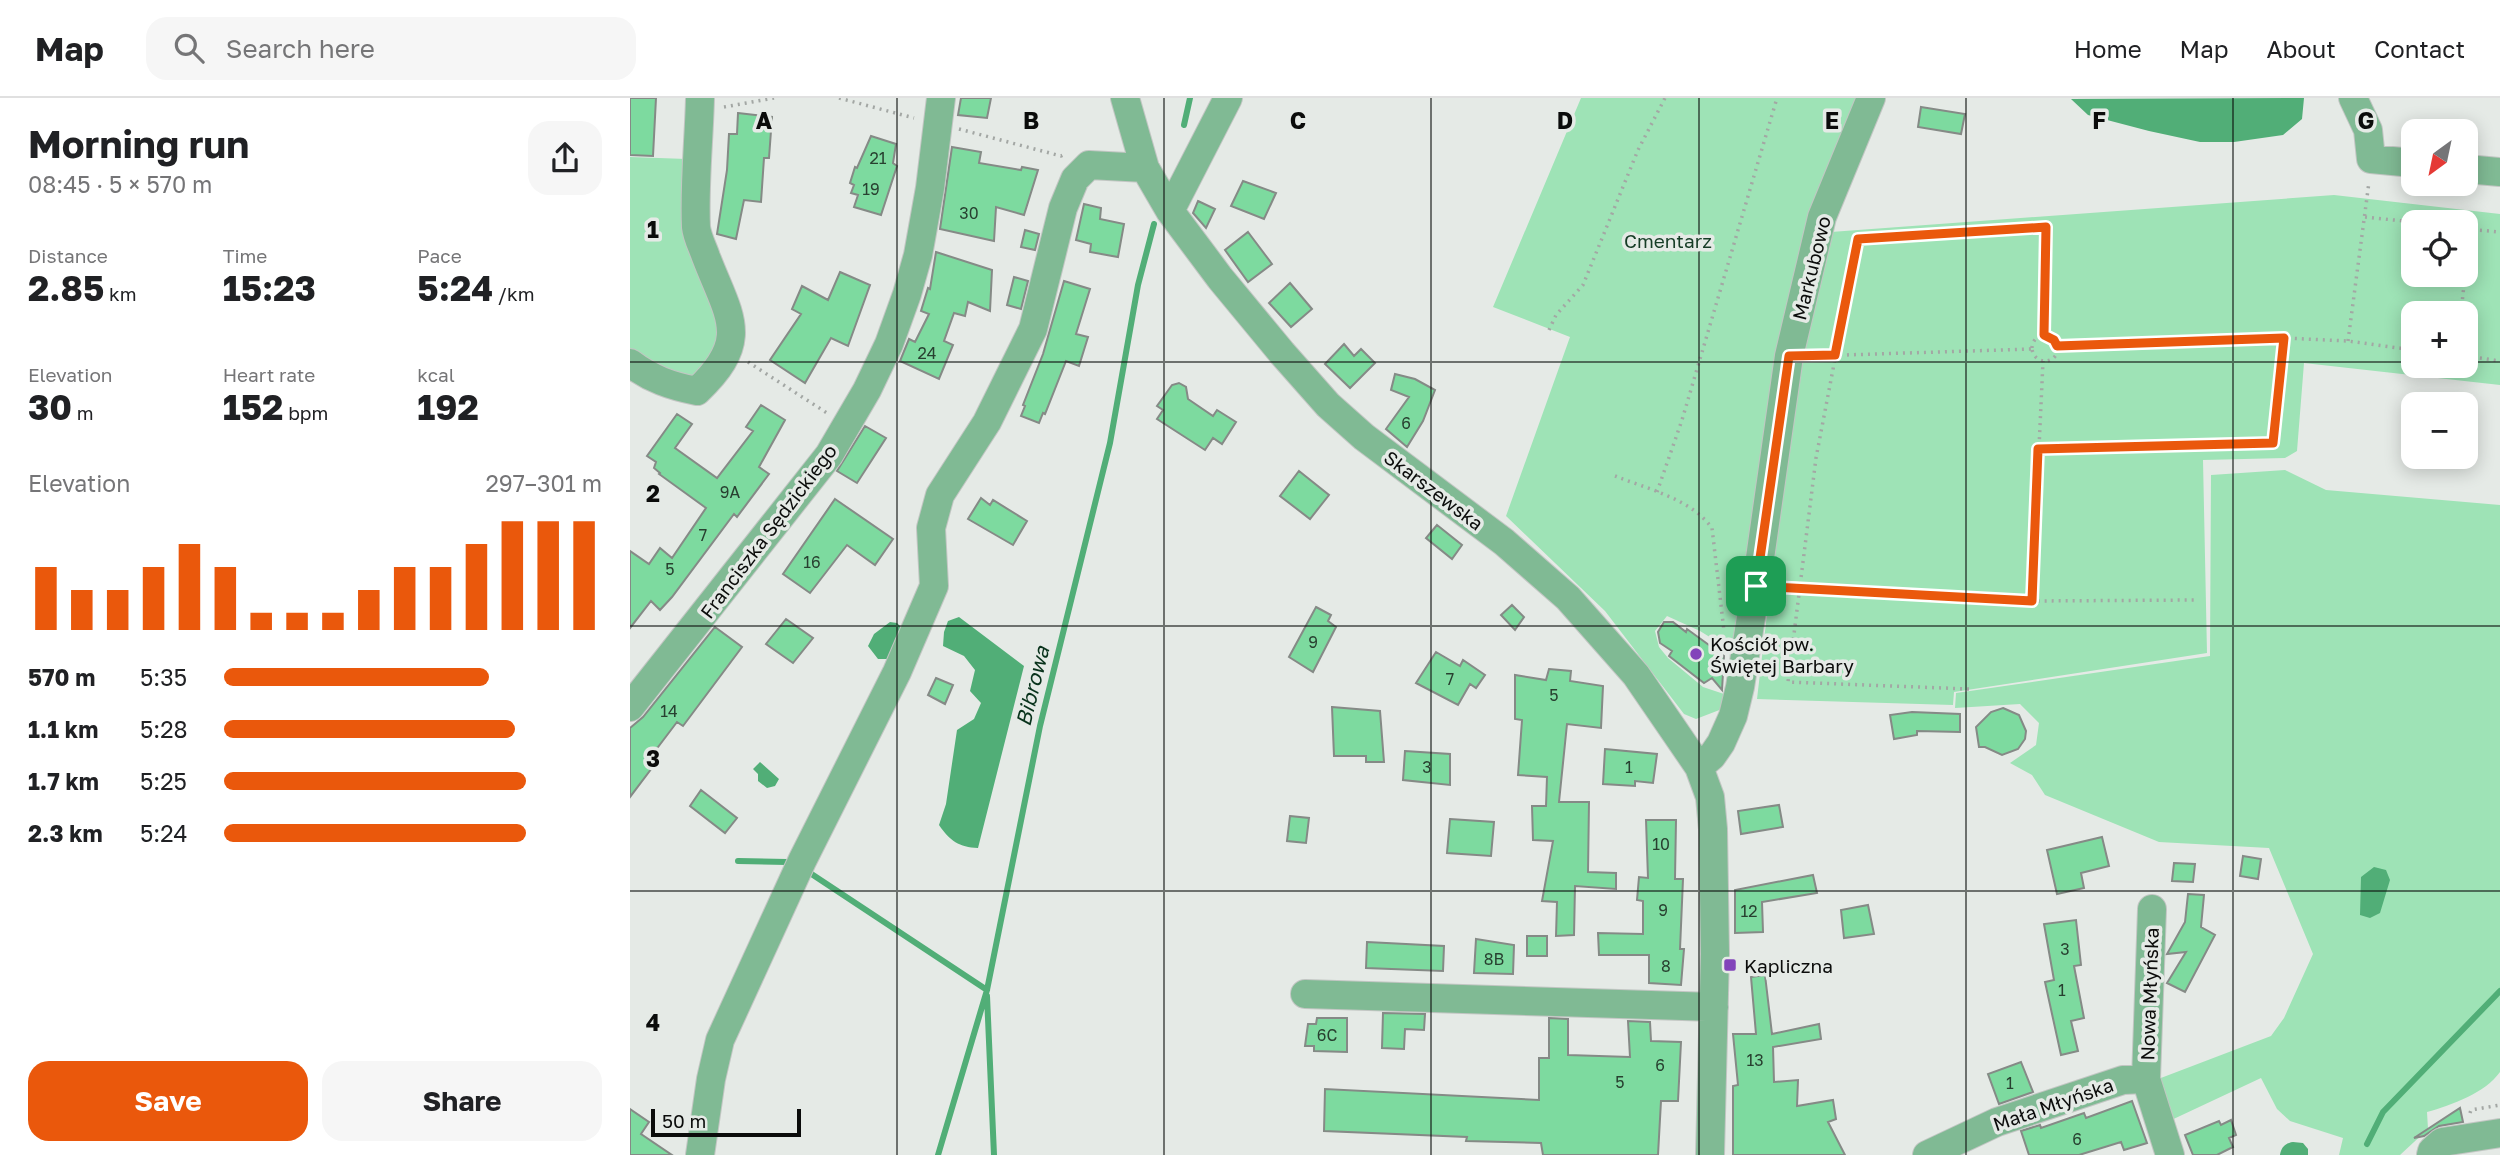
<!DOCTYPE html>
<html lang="en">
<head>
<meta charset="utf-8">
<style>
	:root { --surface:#fff; --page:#f6f6f6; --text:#202124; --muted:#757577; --line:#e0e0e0; --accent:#ea580c }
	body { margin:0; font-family:"Golos Text",sans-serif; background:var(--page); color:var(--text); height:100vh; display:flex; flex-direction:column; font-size:26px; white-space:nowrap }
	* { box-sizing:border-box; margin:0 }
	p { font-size:23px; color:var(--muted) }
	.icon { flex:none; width:38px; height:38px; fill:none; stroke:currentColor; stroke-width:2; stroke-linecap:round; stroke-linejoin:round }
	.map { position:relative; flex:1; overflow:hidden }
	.drawer { display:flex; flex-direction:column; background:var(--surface); width:630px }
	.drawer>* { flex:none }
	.needle { width:46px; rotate:213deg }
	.controls { position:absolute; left:1771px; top:21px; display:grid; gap:14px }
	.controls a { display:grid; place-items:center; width:77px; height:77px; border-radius:14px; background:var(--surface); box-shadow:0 4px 18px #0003; font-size:35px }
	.scale { position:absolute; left:21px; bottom:18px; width:150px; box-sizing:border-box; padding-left:7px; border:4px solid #0b0c0b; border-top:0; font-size:19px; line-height:24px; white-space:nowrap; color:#0b0c0b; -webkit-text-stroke:5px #e5eae6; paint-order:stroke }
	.pin { position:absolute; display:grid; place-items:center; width:60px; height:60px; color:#fff; margin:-30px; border-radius:14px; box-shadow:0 4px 10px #0006 }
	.round { display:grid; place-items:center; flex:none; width:74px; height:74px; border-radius:21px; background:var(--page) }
	.headline { display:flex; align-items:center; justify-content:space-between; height:119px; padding:0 28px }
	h1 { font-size:38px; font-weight:700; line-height:52px }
	.stats { display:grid; grid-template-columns:repeat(3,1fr); gap:10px; height:119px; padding:7px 28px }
	.stats div { display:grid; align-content:center }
	.stats b { font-size:35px; font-weight:700 }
	.stats small { font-size:19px; font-weight:400 }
	.stats p { font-size:19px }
	.chart { height:196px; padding:14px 28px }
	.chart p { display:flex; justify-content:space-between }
	.chart svg { width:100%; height:126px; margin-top:7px; stroke:var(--accent); stroke-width:6 }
	.primary-button { display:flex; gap:14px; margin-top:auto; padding:14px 28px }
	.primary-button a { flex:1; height:80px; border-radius:21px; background:var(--accent); color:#fff; font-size:28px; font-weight:700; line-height:80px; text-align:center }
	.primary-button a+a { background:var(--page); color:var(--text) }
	ul { padding:0 28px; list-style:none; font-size:23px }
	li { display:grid; grid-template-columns:112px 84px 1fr; align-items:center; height:52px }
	li i { height:18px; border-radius:9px; background:var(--accent) }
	header { display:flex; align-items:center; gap:42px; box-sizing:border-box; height:98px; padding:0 35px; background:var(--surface); border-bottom:2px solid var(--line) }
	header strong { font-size:33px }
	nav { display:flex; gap:38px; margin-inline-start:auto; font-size:24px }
	.search { width:490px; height:63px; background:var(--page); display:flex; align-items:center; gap:18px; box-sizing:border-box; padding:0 24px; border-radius:21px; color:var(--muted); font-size:26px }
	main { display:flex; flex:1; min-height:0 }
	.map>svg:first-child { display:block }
</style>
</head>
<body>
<header>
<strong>Map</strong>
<div class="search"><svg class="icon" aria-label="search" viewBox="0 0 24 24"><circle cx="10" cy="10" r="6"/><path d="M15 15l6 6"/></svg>Search here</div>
<nav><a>Home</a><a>Map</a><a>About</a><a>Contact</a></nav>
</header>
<main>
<section class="drawer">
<div class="headline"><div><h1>Morning run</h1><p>08:45 · 5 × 570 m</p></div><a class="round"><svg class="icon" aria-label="share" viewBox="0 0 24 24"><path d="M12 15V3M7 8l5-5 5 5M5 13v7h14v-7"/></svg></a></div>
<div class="stats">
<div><p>Distance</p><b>2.85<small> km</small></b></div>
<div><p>Time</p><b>15:23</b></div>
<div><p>Pace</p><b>5:24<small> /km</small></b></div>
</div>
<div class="stats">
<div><p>Elevation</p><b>30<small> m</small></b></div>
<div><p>Heart rate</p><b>152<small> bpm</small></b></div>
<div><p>kcal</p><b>192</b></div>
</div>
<div class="chart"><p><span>Elevation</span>297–301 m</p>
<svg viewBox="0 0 160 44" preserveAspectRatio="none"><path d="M5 44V22M15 44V30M25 44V30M35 44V22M45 44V14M55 44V22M65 44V38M75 44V38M85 44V38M95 44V30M105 44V22M115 44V22M125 44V14M135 44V6M145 44V6M155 44V6"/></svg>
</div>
<ul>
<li><b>570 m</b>5:35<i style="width:70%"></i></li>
<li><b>1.1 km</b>5:28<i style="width:77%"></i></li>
<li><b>1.7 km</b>5:25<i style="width:80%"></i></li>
<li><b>2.3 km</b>5:24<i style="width:80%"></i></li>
</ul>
<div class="primary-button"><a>Save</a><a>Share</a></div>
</section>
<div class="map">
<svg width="1870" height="1057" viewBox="0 0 1870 1057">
	<rect width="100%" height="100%" fill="#e5eae6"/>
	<path fill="#9ee3b6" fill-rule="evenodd" d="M 951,0 L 1231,0 L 1104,566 L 1100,559 L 1099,551 L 1070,533 L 1037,518 L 1025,533 L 1029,549 L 1038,560 L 1073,589 L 1097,597 L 1092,611 L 1066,621 L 1054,616 L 975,513 L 876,418 L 940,239 L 863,209 Z
		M 0,59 L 57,61 L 86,201 L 90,247 L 63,281 L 45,282 L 0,254 Z
		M 1704,97 L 1870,116 L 1870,287 L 1674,265 L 1667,353 L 1655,360 L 1573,362 L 1577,555 L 1324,594 L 1323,607 L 1127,601 L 1155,364 L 1169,268 L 1201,134 ZM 1783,124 L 1836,124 L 1836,177 L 1783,177 ZM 1783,215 L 1836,215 L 1836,268 L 1783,268 Z
		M 1655,372 L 1696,392 L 1870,407 L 1870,974 C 1855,995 1822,1007 1797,1014 L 1798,1031 L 1770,1057 L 1709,1057 L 1713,1040 L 1660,1023 L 1647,1011 L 1631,980 L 1535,1025 L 1523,983 L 1641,938 L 1654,920 L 1683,856 L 1639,750 L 1529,744 L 1415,697 L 1402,677 L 1380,665 L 1406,647 L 1409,625 L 1390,606 L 1325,610 L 1326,595 L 1580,558 L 1581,377 Z"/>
	<path fill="#51ae77" d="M 1674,0 L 1672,21 L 1653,37 L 1604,44 L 1570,44 L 1519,33 L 1458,17 L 1441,1 Z
		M 329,519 L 394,568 L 348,750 C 329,749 320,743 309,727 L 316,706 L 327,632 L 344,621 L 351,605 L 340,593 L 345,572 L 334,558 L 313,548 L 314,534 L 318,523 Z
		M 260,524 L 267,525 L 271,529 L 258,561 L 248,561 L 238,548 L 244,536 Z
		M 130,664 L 149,681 L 145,688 L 137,690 L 128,683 L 128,676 L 123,671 Z
		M 1744,769 L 1756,772 L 1760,782 L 1750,815 L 1740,820 L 1730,817 L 1731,779 Z
		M 1663,1044 L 1673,1045 L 1678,1051 L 1678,1057 L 1650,1057 C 1651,1050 1655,1045 1663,1044 Z"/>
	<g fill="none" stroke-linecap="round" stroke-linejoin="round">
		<path stroke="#51ae77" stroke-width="6" d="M 554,27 L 560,0
			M 108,763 L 157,764
			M 180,775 L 357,892
			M 357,898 L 364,1057
			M 1737,1046 L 1753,1014 L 1870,893
			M 308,1057 L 357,892 L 410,628 L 480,345 L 508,187 L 524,126"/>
	</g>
	<path fill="#7dda9f" stroke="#858a86" stroke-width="2" d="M 0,0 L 26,0 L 23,58 L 0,57 Z
		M 331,0 L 361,0 L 357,20 L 328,17 Z
		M 1291,9 L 1335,16 L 1331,36 L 1288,29 Z
		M 108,15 L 142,19 L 139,60 L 134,60 L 131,104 L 114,102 L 106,141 L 87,136 L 97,72 L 99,36 L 107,36 Z
		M 241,38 L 266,46 L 263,65 L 267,68 L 251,117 L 224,109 L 228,97 L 221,95 L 224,87 L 220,85 L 225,69 L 227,70 Z
		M 322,49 L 351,54 L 349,65 L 391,72 L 392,69 L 408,72 L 394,117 L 366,109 L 364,143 L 310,131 Z
		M 613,83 L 646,95 L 634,121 L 601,108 Z
		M 568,103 L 585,111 L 576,130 L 563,115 Z
		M 454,106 L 471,110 L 470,121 L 494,126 L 488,159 L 460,154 L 461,146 L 446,142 Z
		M 395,132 L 409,136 L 405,152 L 391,149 Z
		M 618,134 L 642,166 L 618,184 L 595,152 Z
		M 306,154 L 362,172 L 360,213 L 338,204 L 335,218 L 324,215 L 314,243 L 323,247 L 309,281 L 270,263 L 279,241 L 285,244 L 299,216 L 291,213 L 298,190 L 300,191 Z
		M 210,174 L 240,187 L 218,248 L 201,240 L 175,285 L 140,262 L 171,216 L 162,211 L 172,188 L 198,202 Z
		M 384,179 L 398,183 L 391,211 L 377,207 Z
		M 434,183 L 460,191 L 446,236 L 458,239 L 449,268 L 436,263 L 415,316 L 413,315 L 409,325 L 391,318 L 395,308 L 393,307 L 413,256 Z
		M 660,185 L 682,211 L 661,229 L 639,205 Z
		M 714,246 L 724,258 L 731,251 L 745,265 L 720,290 L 695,266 Z
		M 765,276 L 785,281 L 805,292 L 793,323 L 777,349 L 756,331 L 779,299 L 761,292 Z
		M 549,285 L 556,289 L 558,301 L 583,318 L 587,312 L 606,324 L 592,346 L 583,340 L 575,352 L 527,321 L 533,312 L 527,308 L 542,287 Z
		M 131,307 L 155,322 L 129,369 L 139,376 L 107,419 L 104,416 L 42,499 L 30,512 L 21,503 L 0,530 L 0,453 L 19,466 L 30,450 L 42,460 L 76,410 L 29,376 L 30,375 L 24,370 L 26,364 L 17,358 L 47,316 L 62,326 L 45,350 L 87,380 L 123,333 L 116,329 Z
		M 235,328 L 256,340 L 227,385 L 207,373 Z
		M 669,373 L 699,397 L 680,421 L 650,398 Z
		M 351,400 L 360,407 L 363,402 L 397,423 L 383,447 L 338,421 Z
		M 205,401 L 263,441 L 245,467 L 217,447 L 180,495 L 153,476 Z
		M 807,427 L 832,447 L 822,461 L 796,440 Z
		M 882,507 L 894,519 L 885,532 L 871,517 Z
		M 686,509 L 701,517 L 698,523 L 706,529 L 683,574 L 659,559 Z
		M 156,521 L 183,540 L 163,565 L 136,546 Z
		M 1034,524 L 1043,524 L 1056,534 L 1057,531 L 1094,558 L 1092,592 L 1082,580 L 1074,585 L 1039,558 L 1042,553 L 1030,545 L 1028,534 Z
		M 85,529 L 112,549 L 53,628 L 47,624 L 19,661 L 25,666 L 0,699 L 0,630 L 13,619 Z
		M 806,554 L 830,568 L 833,562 L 855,577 L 846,590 L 840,586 L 828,607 L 786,585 Z
		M 919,571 L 941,573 L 940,583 L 973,588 L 971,630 L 937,626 L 929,704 L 959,704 L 958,774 L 986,775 L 986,791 L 945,788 L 944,837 L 926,838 L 927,804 L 912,803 L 923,743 L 903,742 L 902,708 L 916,708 L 917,679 L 888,677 L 892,622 L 885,621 L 885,577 L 916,582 Z
		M 306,580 L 323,587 L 315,606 L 298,597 Z
		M 702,609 L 750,613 L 754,664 L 736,664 L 736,658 L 704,658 Z
		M 1373,610 L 1389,617 L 1396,633 L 1395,641 L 1388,651 L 1372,657 L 1355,649 L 1349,649 L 1346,629 L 1361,614 Z
		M 1282,614 L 1330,616 L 1330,634 L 1287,633 L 1287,637 L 1264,641 L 1260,617 Z
		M 975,651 L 1027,656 L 1023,685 L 1005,683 L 1005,688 L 973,686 Z
		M 775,653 L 820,656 L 820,687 L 773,682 Z
		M 71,692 L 107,720 L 95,735 L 60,708 Z
		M 1149,707 L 1153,729 L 1111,736 L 1108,713 Z
		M 660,718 L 679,720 L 676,745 L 657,743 Z
		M 820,721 L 864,724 L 861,758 L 817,755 Z
		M 1016,722 L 1046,722 L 1045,781 L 1053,781 L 1050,851 L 1054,851 L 1051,887 L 1019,885 L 1019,857 L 969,857 L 968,835 L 1013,836 L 1013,803 L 1007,802 L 1009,779 L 1018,780 Z
		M 1472,739 L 1479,768 L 1451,775 L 1454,790 L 1427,796 L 1417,752 Z
		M 1613,758 L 1631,761 L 1628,781 L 1610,778 Z
		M 1544,765 L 1565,766 L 1563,784 L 1542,783 Z
		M 1183,777 L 1187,795 L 1132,804 L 1133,834 L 1105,835 L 1105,792 Z
		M 1558,796 L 1574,797 L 1571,829 L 1585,837 L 1555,894 L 1537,885 L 1556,854 L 1537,856 L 1555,824 Z
		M 1238,807 L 1244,836 L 1214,840 L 1211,812 Z
		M 1446,822 L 1451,867 L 1444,868 L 1454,920 L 1441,923 L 1448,953 L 1431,957 L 1415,884 L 1424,882 L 1414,826 Z
		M 897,838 L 917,838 L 917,858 L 897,858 Z
		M 846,841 L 884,847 L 883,876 L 844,875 Z
		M 737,844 L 814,848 L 813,873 L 736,870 Z
		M 1135,877 L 1142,936 L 1189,926 L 1191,941 L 1143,949 L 1144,984 L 1168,982 L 1167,1008 L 1203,1002 L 1206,1021 L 1198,1024 L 1215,1057 L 1103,1057 L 1103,988 L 1108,987 L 1103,936 L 1126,936 L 1121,879 Z
		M 753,915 L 795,916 L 794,932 L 775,931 L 774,951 L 752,950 Z
		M 687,920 L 717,920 L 717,954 L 684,953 L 684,948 L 675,948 L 678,926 L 686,926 Z
		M 919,920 L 938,921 L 938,957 L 1000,959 L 998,923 L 1020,924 L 1021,943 L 1051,944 L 1048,1003 L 1031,1003 L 1028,1057 L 913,1057 L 911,1045 L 836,1043 L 837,1039 L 694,1033 L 695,991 L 909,1002 L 909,960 L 919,960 Z
		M 1391,964 L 1403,994 L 1369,1006 L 1358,976 Z
		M 1502,1003 L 1517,1045 L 1494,1052 L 1491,1044 L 1449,1057 L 1399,1057 L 1391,1033 L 1410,1027 L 1411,1030 L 1454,1015 L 1456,1020 Z
		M 1830,1010 L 1833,1024 L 1809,1028 L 1794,1038 L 1784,1040 Z
		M 0,1011 L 19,1024 L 11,1036 L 42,1057 L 0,1057 Z
		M 1601,1022 L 1606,1037 L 1599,1040 L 1603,1049 L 1587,1057 L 1563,1057 L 1555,1037 L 1589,1023 L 1591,1027 Z"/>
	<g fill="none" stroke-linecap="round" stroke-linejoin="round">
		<defs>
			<path id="minor" d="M 495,0 L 515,70 L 540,113 L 590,180 L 652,255 L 698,307 L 734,339 L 874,444 L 938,500 L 1006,577 L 1069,669 L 1080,699 L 1083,731 L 1085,856 L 1080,1057
				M 1723,0 L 1738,32 L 1741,61 L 1783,65
				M 1836,71 L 1870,74
				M 540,113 L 598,0
				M 0,265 C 21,281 41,288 67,293 C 122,241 99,219 76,159 C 73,150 67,139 66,129 C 64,87 69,42 70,0
				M 0,609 L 199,357 L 237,292 L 259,246 L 277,196 L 288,157 L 300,90 L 311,0
				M 1069,669 L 1082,658 L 1091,645 L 1103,618 L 1110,589 L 1126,488 L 1159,258 L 1192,119 L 1241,0
				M 1522,811 L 1516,981 L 1540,1057
				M 675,896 L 1084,909
				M 70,1057 L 81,981 L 90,942 L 172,763 L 267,574 L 304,488 L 301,430 L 310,397 L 357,324 L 403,231 L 433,110 L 445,81 L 459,67 L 515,70
				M 1297,1057 L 1367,1024 L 1493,982 L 1516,981
				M 1801,1057 L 1802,1053 L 1812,1044 L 1870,1035"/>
		</defs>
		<use href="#minor" stroke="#c2c6c3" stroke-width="30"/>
		<path stroke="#a3a7a4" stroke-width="3.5" stroke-dasharray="2 5" stroke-linecap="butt" d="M 209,0 L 284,20
			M 94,9 L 144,0
			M 329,31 L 431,58 L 433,57
			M 1735,119 L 1783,124
			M 1836,131 L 1870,134
			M 1836,171 L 1840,131
			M 1831,215 L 1835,177
			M 919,232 L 926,217 L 953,187 L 1008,52 L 1035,0
			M1402 250a13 13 0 1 1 26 0a13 13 0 1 1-26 0Z
			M 1718,243 L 1739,84
			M 1427,248 L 1654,240 L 1718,243 L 1783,252
			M 1182,258 L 1402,251
			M 1836,258 L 1870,263
			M 118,264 L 197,315
			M 1408,351 L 1643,345 L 1654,240
			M 985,378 C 1018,391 1061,401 1082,430 L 1094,533
			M 1027,394 L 1052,322 L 1147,0
			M 1149,490 L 1402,503 L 1567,502
			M 1402,502 L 1413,263
			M 1339,591 L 1158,584 L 1186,360 L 1228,141 L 1416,129 L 1414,237
			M 1840,1015 L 1841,1012 L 1870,1007"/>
		<use href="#minor" stroke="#80ba94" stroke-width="28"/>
	</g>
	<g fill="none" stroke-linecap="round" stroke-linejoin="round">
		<defs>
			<path id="route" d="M 1416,129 L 1414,237 L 1424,242 L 1427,248 L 1654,240 L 1643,345 L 1408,351 L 1402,503 L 1126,488 L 1159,258 L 1205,257 L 1228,141 Z"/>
		</defs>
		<use href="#route" stroke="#fff" stroke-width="14"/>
		<use href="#route" stroke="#ea580c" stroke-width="9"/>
	</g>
	<path fill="none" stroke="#0b0c0b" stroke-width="2" stroke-opacity="0.55" d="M 267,0 L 267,1057M 534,0 L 534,1057M 801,0 L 801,1057M 1069,0 L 1069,1057M 1336,0 L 1336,1057M 1603,0 L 1603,1057M 0,264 L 1783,264M 1836,264 L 1870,264M 0,528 L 1870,528M 0,793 L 1870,793"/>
	<g fill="#8244ba" stroke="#e5eae6" stroke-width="2.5">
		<circle cx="1066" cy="556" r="7"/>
		<rect x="1093" y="860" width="14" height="14" rx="3.5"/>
	</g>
	<g text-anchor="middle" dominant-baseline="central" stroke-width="7" stroke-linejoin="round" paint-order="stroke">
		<g font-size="16" fill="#284030">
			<text x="248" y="60">21</text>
			<text x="241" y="91">19</text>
			<text x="339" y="115">30</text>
			<text x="297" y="255">24</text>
			<text x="776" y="325">6</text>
			<text x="100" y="394">9A</text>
			<text x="73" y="437">7</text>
			<text x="182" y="464">16</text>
			<text x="40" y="471">5</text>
			<text x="683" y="544">9</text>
			<text x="820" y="581">7</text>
			<text x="924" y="597">5</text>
			<text x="39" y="613">14</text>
			<text x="797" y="669">3</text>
			<text x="999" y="669">1</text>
			<text x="1031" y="746">10</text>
			<text x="1033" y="812">9</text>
			<text x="1119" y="813">12</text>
			<text x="1435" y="851">3</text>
			<text x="864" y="861">8B</text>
			<text x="1036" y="868">8</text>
			<text x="1432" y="892">1</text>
			<text x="697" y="937">6C</text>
			<text x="1125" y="962">13</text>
			<text x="1030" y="967">6</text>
			<text x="990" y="984">5</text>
			<text x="1380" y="985">1</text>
			<text x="1447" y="1041">6</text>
		</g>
		<g font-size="19" fill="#163d26" stroke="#e5eae6">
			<text x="1038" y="142">Cmentarz</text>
		</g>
		<g font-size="19" fill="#0b0c0b" stroke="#e5eae6">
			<text transform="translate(1181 170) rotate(-76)">Markubowo</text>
			<text transform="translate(804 392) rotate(37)">Skarszewska</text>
			<text transform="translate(138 433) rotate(-53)">Franciszka Sędzickiego</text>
			<text transform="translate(1519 896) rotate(-88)">Nowa Młyńska</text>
			<text transform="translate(1423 1006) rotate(-19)">Mała Młyńska</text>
		</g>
		<g font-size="19" fill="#0b0c0b" stroke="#e5eae6" text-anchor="start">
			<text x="1080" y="545">Kościół pw.<tspan x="1080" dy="22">Świętej Barbary</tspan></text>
			<text x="1114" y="867">Kapliczna</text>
		</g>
		<g font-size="21" font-style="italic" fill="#08321b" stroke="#e5eae6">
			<text transform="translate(402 588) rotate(-76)">Bibrowa</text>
		</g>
	</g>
	<g font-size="23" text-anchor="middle" font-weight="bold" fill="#0b0c0b" stroke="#e5eae6" stroke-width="7" stroke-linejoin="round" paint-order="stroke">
		<text x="134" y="31">A</text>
		<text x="401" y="31">B</text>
		<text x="668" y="31">C</text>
		<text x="935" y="31">D</text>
		<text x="1202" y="31">E</text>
		<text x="1469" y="31">F</text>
		<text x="1736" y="31">G</text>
		<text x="23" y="140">1</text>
		<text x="23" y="404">2</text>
		<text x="23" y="669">3</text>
		<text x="23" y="933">4</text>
	</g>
</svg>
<div class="controls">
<a><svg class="needle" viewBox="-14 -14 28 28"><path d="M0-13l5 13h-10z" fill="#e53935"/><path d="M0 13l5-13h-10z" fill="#757577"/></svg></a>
<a><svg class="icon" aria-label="locate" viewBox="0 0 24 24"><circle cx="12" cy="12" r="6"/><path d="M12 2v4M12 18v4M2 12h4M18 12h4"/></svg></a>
<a>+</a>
<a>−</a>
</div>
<div class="scale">50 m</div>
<div class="pin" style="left:1126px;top:488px;background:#1e9e55"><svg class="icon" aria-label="arrive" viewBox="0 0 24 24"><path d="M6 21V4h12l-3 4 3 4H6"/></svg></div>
</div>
</main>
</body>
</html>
